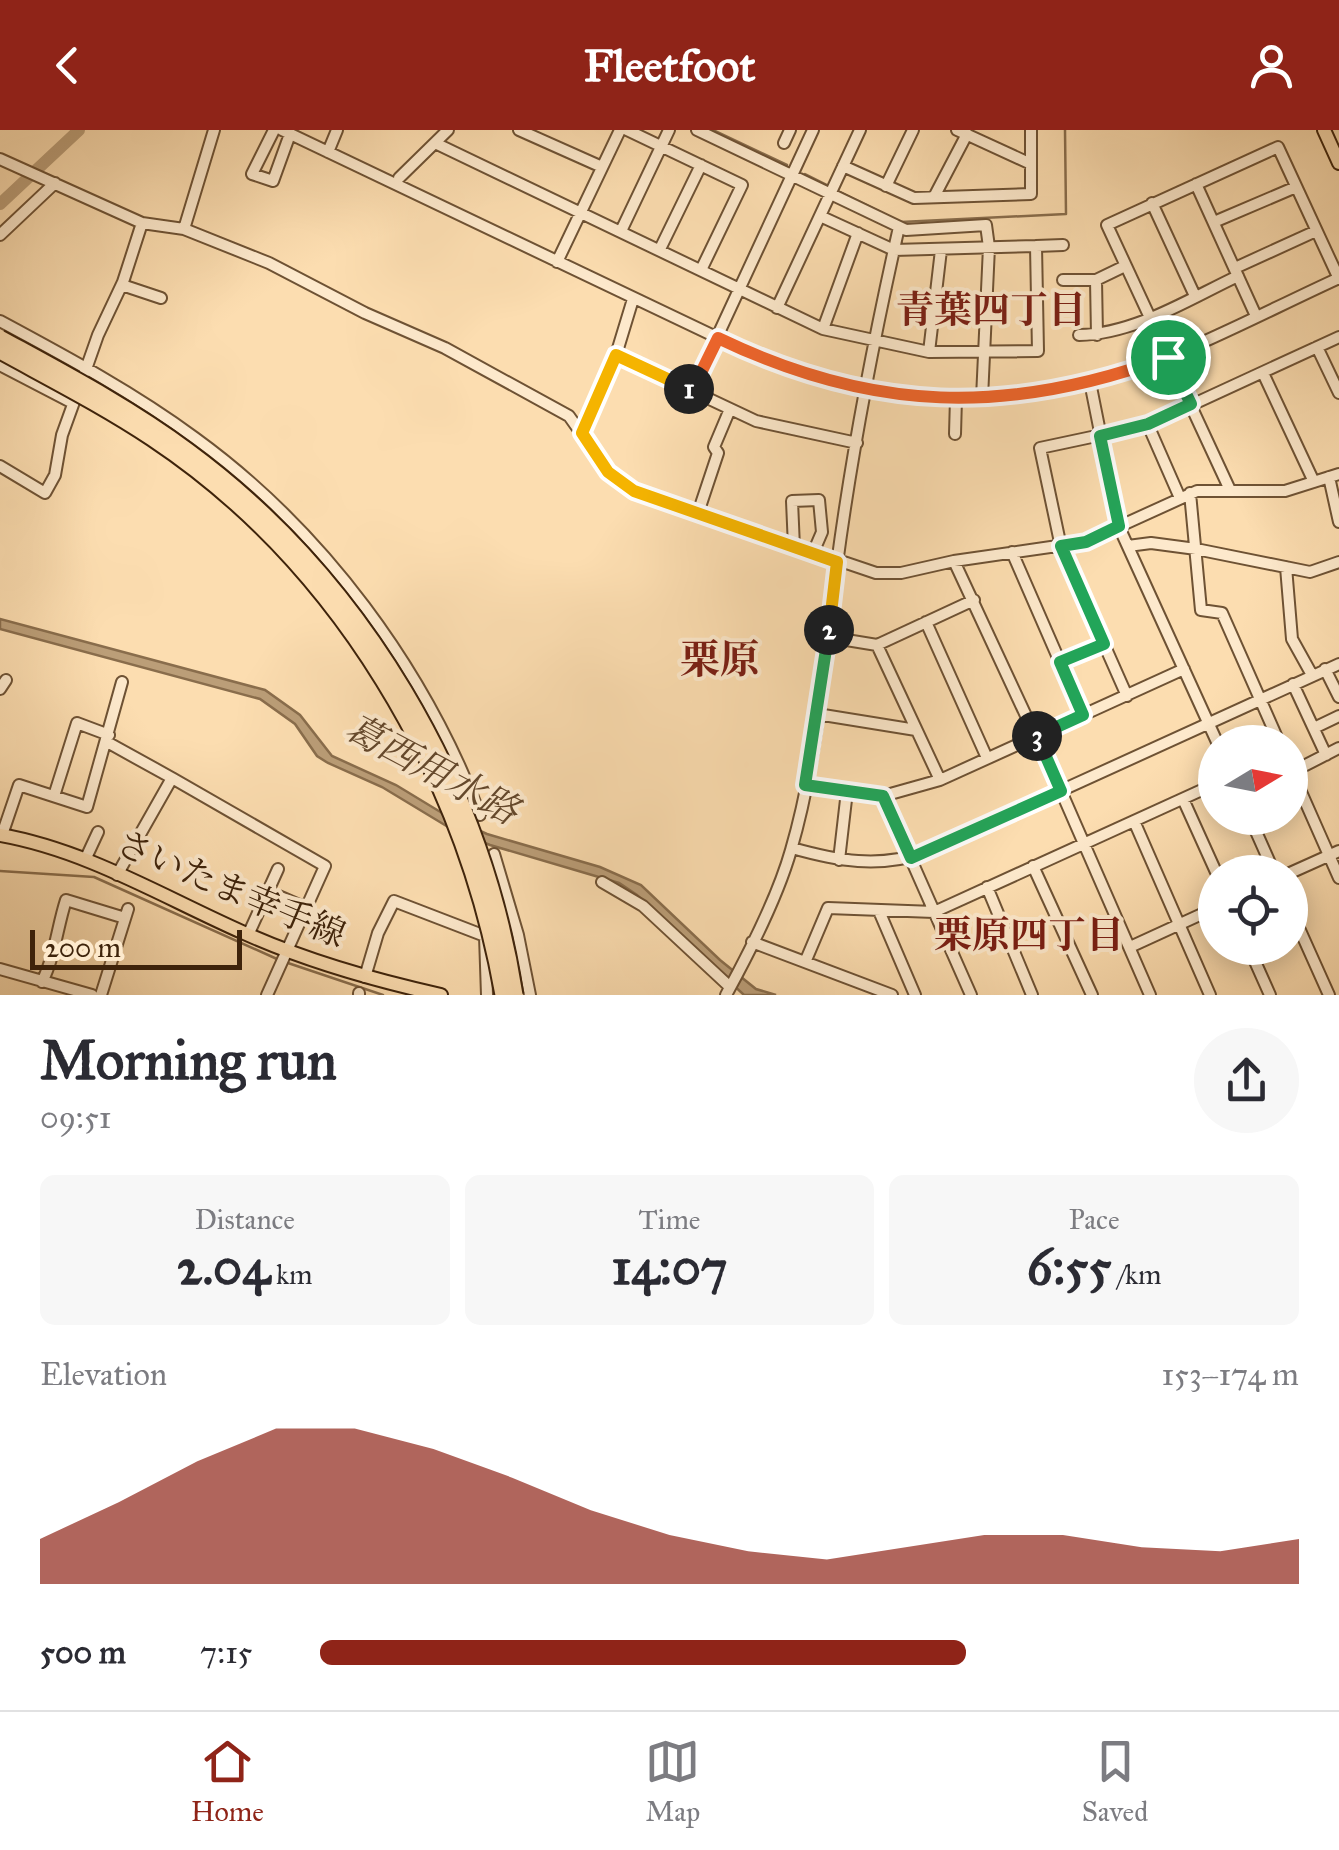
<!DOCTYPE html>
<html lang="en">
<head>
<meta charset="utf-8">
<style>
	:root { --surface:#fff; --page:#f7f7f7; --text:#2b2b33; --muted:#7c7c81; --line:#e1e1e2; --accent:#8f2418 }
	body { margin:0; font-family:"IM FELL Great Primer","Noto Serif JP",serif; background:var(--page); color:var(--text); height:100vh; display:flex; flex-direction:column; font-size:38px; white-space:nowrap }
	* { box-sizing:border-box; margin:0 }
	p { font-size:32px; color:var(--muted) }
	.icon { flex:none; width:55px; height:55px; fill:none; stroke:currentColor; stroke-width:2; stroke-linecap:round; stroke-linejoin:round }
	.map { position:relative; height:865px; overflow:hidden }
	.drawer { display:flex; flex-direction:column; background:var(--surface); flex:1 }
	.drawer>* { flex:none }
	.needle { width:65px; rotate:80deg }
	.fabs { position:absolute; left:1198px; top:595px; display:grid; gap:20px }
	.fabs a { display:grid; place-items:center; width:110px; height:110px; border-radius:50%; background:var(--surface); box-shadow:0 5px 25px #0003; font-size:50px }
	.scale { position:absolute; left:30px; bottom:25px; width:212px; box-sizing:border-box; padding-left:10px; border:5px solid #3e230b; border-top:0; font-size:28px; line-height:35px; white-space:nowrap; color:#3e230b; -webkit-text-stroke:8px #fde9cc; paint-order:stroke }
	.pin { position:absolute; display:grid; place-items:center; width:85px; height:85px; color:#fff; margin:-42px; border:5px solid #fff; border-radius:50%; box-shadow:0 2px 10px #0007 }
	.km { position:absolute; width:50px; height:50px; margin:-25px; border-radius:50%; background:#222; color:#fff; font-size:28px; line-height:50px; text-align:center }
	.round { display:grid; place-items:center; flex:none; width:105px; height:105px; border-radius:52px; background:var(--page) }
	.summary { display:flex; align-items:center; justify-content:space-between; height:170px; padding:0 40px }
	h1 { font-size:55px; font-weight:700; line-height:75px }
	.figures { display:grid; grid-template-columns:repeat(3,1fr); gap:15px; height:170px; padding:10px 40px }
	.figures div { display:grid; align-content:center; border-radius:15px; background:var(--page); text-align:center }
	.figures b { font-size:50px; font-weight:700 }
	.figures small { font-size:28px; font-weight:400 }
	.figures p { font-size:28px }
	.chart { height:280px; padding:20px 40px }
	.chart p { display:flex; justify-content:space-between }
	.chart svg { width:100%; height:180px; margin-top:10px; fill:var(--accent); opacity:.7 }
	ul { padding:0 40px; list-style:none; font-size:32px }
	li { display:grid; grid-template-columns:160px 120px 1fr; align-items:center; height:75px }
	li i { height:25px; border-radius:12px; background:var(--accent) }
	header { display:flex; justify-content:space-between; align-items:center; height:130px; padding:0 40px; background:var(--accent); color:#fff; font-size:45px; font-weight:700 }
	.tabs { display:flex; justify-content:space-around; align-items:center; height:140px; border-top:2px solid var(--line); background:var(--surface); font-size:28px; color:var(--muted) }
	.tabs a { display:grid; justify-items:center; gap:5px }
	.tabs .current { color:var(--accent) }
	.map>svg:first-child { display:block }
</style>
</head>
<body>
<header><svg class="icon" aria-label="back" viewBox="0 0 24 24"><path d="M15 5l-7 7 7 7"/></svg>Fleetfoot<svg class="icon" aria-label="person" viewBox="0 0 24 24"><circle cx="12" cy="8" r="4"/><path d="M4 21q1-7 8-7t8 7"/></svg></header>
<div class="map">
<svg width="1339" height="865" viewBox="0 0 1339 865">
	<rect width="100%" height="100%" fill="#fcddb0"/>
	<filter id="stains"><feTurbulence type="fractalNoise" baseFrequency=".002" numOctaves="4"/><feColorMatrix values="0 0 0 0 .2 0 0 0 0 .09 0 0 0 0 .02 0 0 0 .5 -.17"/></filter>
	<radialGradient id="worn" r=".72"><stop offset=".6" stop-color="#630" stop-opacity="0"/><stop offset="1" stop-color="#630" stop-opacity=".3"/></radialGradient>
	<path fill="#bb9e78" stroke="#896d4c" stroke-width="2.5" d="M 0,489 L 265,560 L 300,585 L 332,626 L 396,655 L 447,686 L 487,704 L 600,737 L 641,755 L 720,830 L 756,859 L 776,865 L 744,865 L 637,765 L 619,753 L 490,715 L 453,700 L 382,657 L 328,633 L 317,626 L 295,594 L 260,569 L 0,499 Z"/>
	<g fill="none" stroke-linecap="round" stroke-linejoin="round">
		<path stroke="#896d4c" stroke-width="2.5" d="M 713,0 L 787,35
			M 805,44 L 831,57
			M 838,61 L 901,92 L 1066,84 L 1065,0
			M 0,741 L 94,747 L 277,829
			M 285,832 L 383,865"/>
		<path stroke="#bb9e78" stroke-width="12" d="M 0,74 L 79,0"/>
		<defs>
			<path id="minor" d="M 274,0 L 252,44 L 273,51 L 290,4
				M 282,0 L 758,227 C 891,279 1034,282 1166,228 C 1225,204 1282,174 1339,148
				M 519,0 L 602,37
				M 627,0 L 742,55 L 701,140
				M 697,0 L 906,100 L 986,95 L 989,117 L 982,268
				M 957,0 L 1031,34
				M 435,13 L 823,199 L 929,222 L 1038,221 L 1036,116 L 894,120 L 820,86
				M 784,13 L 790,0
				M 328,22 L 337,0
				M 0,29 L 142,93 L 184,99 L 269,133 L 365,183 L 445,218 L 569,286 L 608,341 L 634,361 L 876,443 L 901,443 L 954,431 L 1085,412 L 1197,361 L 1285,361 L 1339,344
				M 843,36 L 914,68 L 1031,64 L 1031,0
				M 399,48 L 448,0
				M 1196,54 L 1256,186
				M 886,56 L 913,0
				M 934,67 L 967,4
				M 1152,73 L 1195,166
				M 1214,92 L 1296,57
				M 184,99 L 214,0
				M 621,101 L 669,0
				M 0,105 L 55,53
				M 1036,116 L 1063,115
				M 660,119 L 701,35
				M 557,132 L 620,0
				M 1235,138 L 1316,101
				M 1063,150 L 1096,150
				M 122,155 L 161,168
				M 777,178 L 860,0
				M 0,191 C 67,227 134,263 195,308 C 323,401 424,538 480,685
				M 823,199 L 858,103
				M 1079,205 C 1135,204 1189,169 1238,146
				M 1097,205 L 1096,150 L 1125,136
				M 1317,217 L 1339,263
				M 929,222 L 941,120
				M 616,225 L 756,291 L 857,313
				M 0,235 L 73,273
				M 85,242 L 98,205 L 123,152 L 142,93
				M 1263,243 L 1314,352
				M 1090,252 L 1119,397 L 1217,612
				M 692,261 L 813,0
				M 1148,295 L 1180,368
				M 582,303 L 616,225 L 633,169
				M 955,304 L 956,268
				M 0,336 L 45,363 L 55,345 L 62,305 L 79,258
				M 1329,347 L 1339,392
				M 1230,360 L 1107,95 L 1278,17 L 1339,149
				M 1190,363 L 1201,480 L 1222,483 L 1279,612
				M 698,383 L 718,323 L 714,317 L 730,279
				M 1128,416 L 1151,413 L 1196,419 L 1310,442 L 1339,432
				M 794,417 L 792,371 L 819,370 L 822,402 L 813,423
				M 1012,422 L 1083,585
				M 954,431 L 1061,661 L 1150,865
				M 1286,437 L 1292,509 L 1312,545
				M 926,492 L 987,628
				M 828,507 L 877,515 L 974,470
				M 877,515 L 940,650
				M 1060,533 L 1104,514
				M 1325,539 L 1339,567
				M 1293,554 L 1326,625
				M 0,559 L 6,550
				M 1127,566 L 1061,417 L 1040,318 L 1148,295 L 1339,207
				M 817,584 L 916,600
				M 1314,598 L 1339,586
				M 107,612 L 172,648 L 117,745
				M 1290,637 L 1339,748
				M 1292,642 L 1339,618
				M 172,648 L 325,736 L 267,865
				M 805,655 L 883,666 L 940,650 L 1184,539
				M 54,666 L 77,593 L 109,605
				M 883,666 L 971,865
				M 1183,669 L 1216,742
				M 1250,688 L 1274,742
				M 1134,691 L 1210,865
				M 2,705 L 19,655 L 87,677 L 122,552
				M 792,718 C 838,731 878,738 924,723 L 1339,534
				M 494,724 L 518,805 L 530,865
				M 85,730 L 98,702
				M 839,730 L 847,661
				M 1033,736 L 1092,865
				M 1290,743 L 1339,721
				M 602,752 L 643,776 L 730,857
				M 987,757 L 1032,865
				M 267,761 L 306,778
				M 1290,778 L 1329,865
				M 879,781 L 915,865
				M 248,805 L 278,739
				M 752,812 L 892,865
				M 1130,817 L 1215,778
				M 1249,818 L 1270,865
				M 806,830 L 828,778 L 934,782 L 1215,654
				M 0,839 L 92,865
				M 365,847 L 378,803 L 394,771 L 485,806 L 487,865
				M 42,852 C 55,826 57,798 66,770 L 125,788
				M 101,865 L 128,779
				M 359,865 L 359,863
				M 726,865 C 749,823 778,766 791,720 C 818,628 824,529 837,434 C 852,321 874,208 899,97"/>
			<path id="major" d="M 1324,0 L 1339,33
				M 0,705 C 86,720 163,767 242,802 C 306,831 373,850 441,865"/>
		</defs>
		<use href="#minor" stroke="#6e5234" stroke-width="14"/>
		<use href="#major" stroke="#3e230b" stroke-width="16"/>
		<use href="#minor" stroke="#fde9cc" stroke-width="10"/>
		<use href="#major" stroke="#fcddb0" stroke-width="12"/>
		<defs>
			<path id="highway-bridge" d="M 0,208 C 64,243 129,277 188,321 C 362,449 482,652 515,865
				M 0,221 C 51,249 104,276 152,308 C 340,433 464,644 503,865"/>
		</defs>
		<use href="#highway-bridge" stroke="#3e230b" stroke-width="19" stroke-linecap="butt"/>
		<use href="#highway-bridge" stroke="#fcddb0" stroke-width="15"/>
	</g>
	<g fill="none" stroke-linecap="round" stroke-linejoin="round">
		<defs>
			<path id="split-1" d="M 689,259 L 692,261 L 718,208 C 872,282 1007,286 1168,227"/>
			<path id="split-2" d="M 689,259 L 616,225 L 582,303 L 608,342 L 634,361 L 837,432 L 829,500"/>
			<path id="split-3" d="M 829,500 L 805,655 L 883,666 L 911,728 L 1061,661 L 1037,606"/>
			<path id="split-4" d="M 1037,606 L 1083,585 L 1060,532 L 1104,514 L 1061,416 L 1086,412 L 1119,396 L 1100,306 L 1148,294 L 1191,274 L 1168,227"/>
		</defs>
		<use href="#split-1" stroke="#fff" stroke-width="20"/>
		<use href="#split-2" stroke="#fff" stroke-width="20"/>
		<use href="#split-3" stroke="#fff" stroke-width="20"/>
		<use href="#split-4" stroke="#fff" stroke-width="20"/>
		<use href="#split-1" stroke="#f0652b" stroke-width="12"/>
		<use href="#split-2" stroke="#f5b400" stroke-width="12"/>
		<use href="#split-3" stroke="#22a559" stroke-width="12"/>
		<use href="#split-4" stroke="#22a559" stroke-width="12"/>
	</g>
	<g text-anchor="middle" dominant-baseline="central" stroke-width="8" stroke-linejoin="round" paint-order="stroke">
		<g font-size="35" fill="#3e230b" stroke="#fde9cc">
			<text transform="translate(231 759) rotate(23)">さいたま幸手線</text>
		</g>
		<g font-size="38" font-weight="bold" fill="#7a1f14" stroke="#fde9cc">
			<text x="991" y="180">青葉四丁目</text>
			<text x="1029" y="805">栗原四丁目</text>
		</g>
		<g font-size="38" font-style="italic" fill="#64482c" stroke="#fde9cc">
			<text transform="translate(432 639) rotate(28)">葛西用水路</text>
		</g>
		<g font-size="40" font-weight="bold" fill="#7a1f14" stroke="#fde9cc">
			<text x="720" y="529">栗原</text>
		</g>
	</g>
	<rect width="100%" height="100%" filter="url(#stains)"/>
	<rect width="100%" height="100%" fill="url(#worn)"/>
</svg>
<div class="fabs">
<a><svg class="needle" viewBox="-14 -14 28 28"><path d="M0-13l5 13h-10z" fill="#e53935"/><path d="M0 13l5-13h-10z" fill="#7c7c81"/></svg></a>
<a><svg class="icon" aria-label="locate" viewBox="0 0 24 24"><circle cx="12" cy="12" r="6"/><path d="M12 2v4M12 18v4M2 12h4M18 12h4"/></svg></a>
</div>
<div class="scale">200 m</div>
<div class="pin" style="left:1168px;top:227px;background:#1e9e55"><svg class="icon" aria-label="arrive" viewBox="0 0 24 24"><path d="M6 21V4h12l-3 4 3 4H6"/></svg></div>
<b class="km" style="left:689px;top:259px">1</b>
<b class="km" style="left:829px;top:500px">2</b>
<b class="km" style="left:1037px;top:606px">3</b>
</div>
<section class="drawer">
<div class="summary"><div><h1>Morning run</h1><p>09:51</p></div><a class="round"><svg class="icon" aria-label="share" viewBox="0 0 24 24"><path d="M12 15V3M7 8l5-5 5 5M5 13v7h14v-7"/></svg></a></div>
<div class="figures">
<div><p>Distance</p><b>2.04<small> km</small></b></div>
<div><p>Time</p><b>14:07</b></div>
<div><p>Pace</p><b>6:55<small> /km</small></b></div>
</div>
<div class="chart"><p><span>Elevation</span>153–174 m</p>
<svg viewBox="0 0 160 44" preserveAspectRatio="none"><path d="M0 44V33L10 24L20 14L30 6L40 6L50 11L60 18L70 26L80 32L90 36L100 38L110 35L120 32L130 32L140 35L150 36L160 33V44z"/></svg>
</div>
<ul>
<li><b>500 m</b>7:15<i style="width:66%"></i></li>
</ul>
</section>
<nav class="tabs">
<a class="current"><svg class="icon" aria-label="home" viewBox="0 0 24 24"><path d="M3 11l9-7 9 7M6 9v11h12V9"/></svg>Home</a>
<a><svg class="icon" aria-label="map" viewBox="0 0 24 24"><path d="M3 6l6-2 6 2 6-2v14l-6 2-6-2-6 2zM9 4v14M15 6v14"/></svg>Map</a>
<a><svg class="icon" aria-label="saved" viewBox="0 0 24 24"><path d="M7 4h10v16l-5-4-5 4z"/></svg>Saved</a>
</nav>
</body>
</html>
